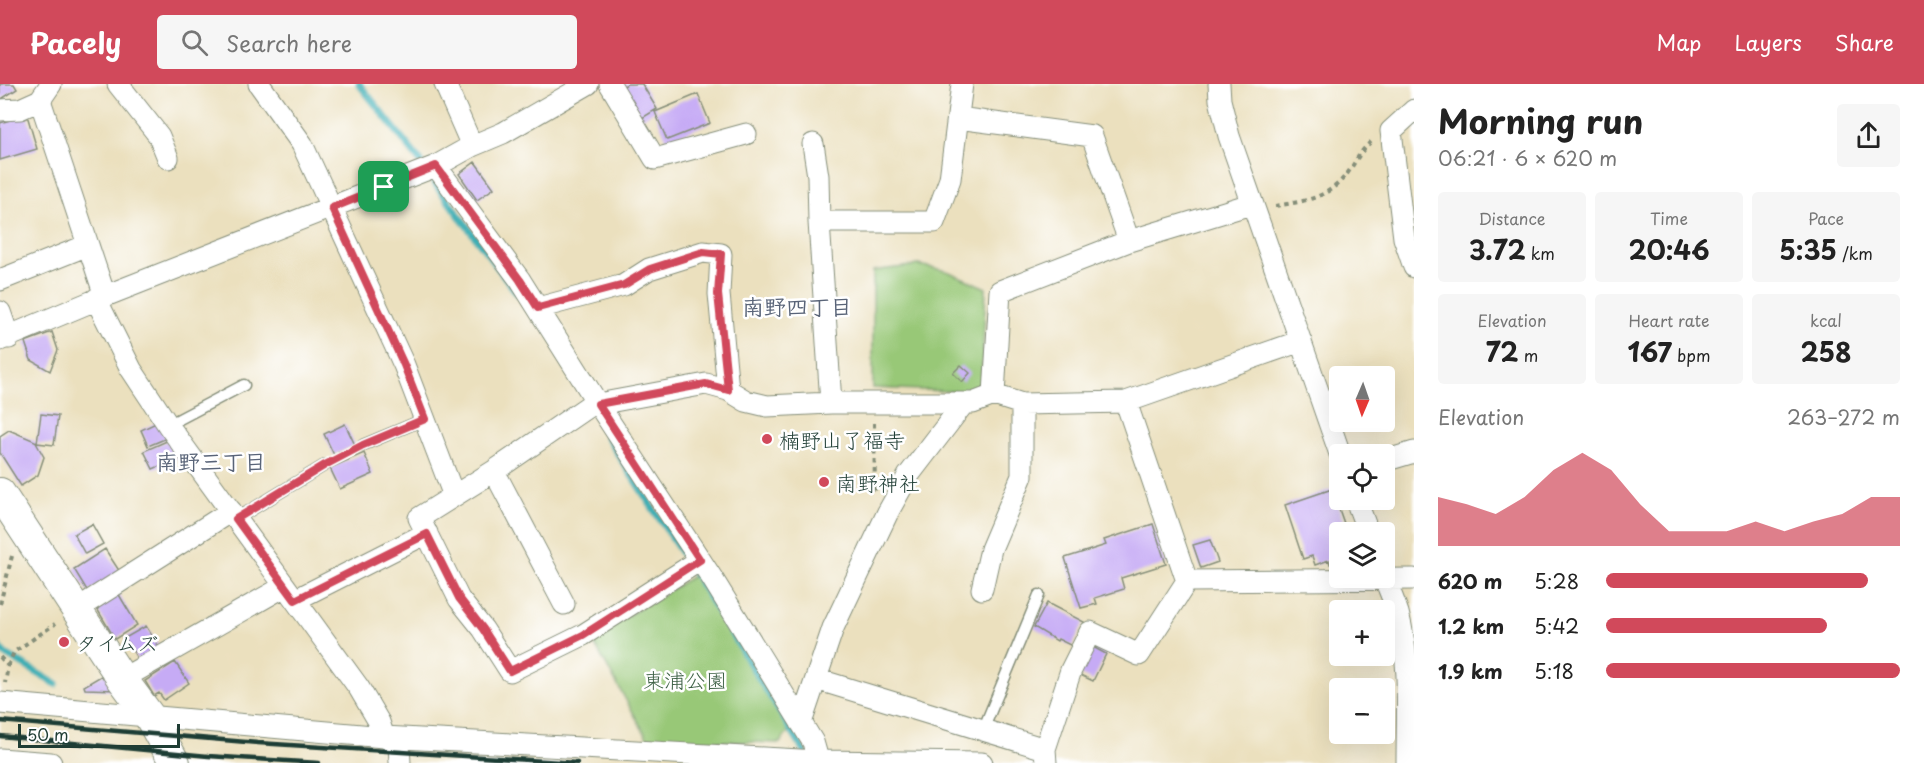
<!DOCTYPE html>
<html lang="en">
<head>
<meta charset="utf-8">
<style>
	:root { --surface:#fff; --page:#f6f6f6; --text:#222; --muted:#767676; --accent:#d1495b }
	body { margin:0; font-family:"Playpen Sans","Klee One",sans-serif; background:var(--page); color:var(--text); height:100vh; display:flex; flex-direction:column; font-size:22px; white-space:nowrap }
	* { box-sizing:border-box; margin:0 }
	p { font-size:20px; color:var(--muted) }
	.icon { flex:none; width:33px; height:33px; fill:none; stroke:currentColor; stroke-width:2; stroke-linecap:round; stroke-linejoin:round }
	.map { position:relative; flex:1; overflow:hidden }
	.side { display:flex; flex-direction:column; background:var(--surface); width:510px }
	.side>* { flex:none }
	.needle { width:39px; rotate:182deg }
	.tools { position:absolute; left:1329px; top:282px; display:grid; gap:12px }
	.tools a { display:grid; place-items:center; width:66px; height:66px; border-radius:6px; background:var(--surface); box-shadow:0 6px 24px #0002; font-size:30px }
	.scale { position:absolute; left:18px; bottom:15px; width:162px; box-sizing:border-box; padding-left:6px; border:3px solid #1f3d34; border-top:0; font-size:16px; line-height:21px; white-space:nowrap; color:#1f3d34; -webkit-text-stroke:4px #fff; paint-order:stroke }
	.pin { position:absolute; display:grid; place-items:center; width:51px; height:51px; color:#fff; margin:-26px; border-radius:12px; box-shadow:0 3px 9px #0006 }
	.round { display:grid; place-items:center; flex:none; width:63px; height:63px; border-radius:6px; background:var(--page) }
	.summary { display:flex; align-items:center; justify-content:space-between; height:102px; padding:0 24px }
	h1 { font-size:33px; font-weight:700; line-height:45px }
	.figures { display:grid; grid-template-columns:repeat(3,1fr); gap:9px; height:102px; padding:6px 24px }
	.figures div { display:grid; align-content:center; border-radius:6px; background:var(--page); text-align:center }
	.figures b { font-size:26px; font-weight:700 }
	.figures small { font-size:16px; font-weight:400 }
	.figures p { font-size:16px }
	.chart { height:168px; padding:12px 24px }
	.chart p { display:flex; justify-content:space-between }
	.chart svg { width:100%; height:108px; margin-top:6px; fill:var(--accent); opacity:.7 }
	ul { padding:0 24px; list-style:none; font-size:20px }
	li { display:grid; grid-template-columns:96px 72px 1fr; align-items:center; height:45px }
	li i { height:15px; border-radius:8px; background:var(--accent) }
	header { display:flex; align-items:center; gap:36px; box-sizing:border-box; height:84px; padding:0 30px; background:var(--accent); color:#fff }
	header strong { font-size:28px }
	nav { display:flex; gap:33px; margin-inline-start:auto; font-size:21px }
	.search { width:420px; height:54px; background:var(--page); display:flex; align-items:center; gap:15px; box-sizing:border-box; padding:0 21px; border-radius:6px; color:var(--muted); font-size:22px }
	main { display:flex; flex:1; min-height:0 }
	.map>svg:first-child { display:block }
</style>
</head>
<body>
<header>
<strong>Pacely</strong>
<div class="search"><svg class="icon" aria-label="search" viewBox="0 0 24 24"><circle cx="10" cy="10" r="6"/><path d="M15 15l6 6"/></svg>Search here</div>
<nav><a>Map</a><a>Layers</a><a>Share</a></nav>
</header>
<main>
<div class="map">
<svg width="1414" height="679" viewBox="0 0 1414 679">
	<rect width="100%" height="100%" fill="#fff"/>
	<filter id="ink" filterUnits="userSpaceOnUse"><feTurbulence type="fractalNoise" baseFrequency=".0167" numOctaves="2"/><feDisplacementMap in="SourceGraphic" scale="12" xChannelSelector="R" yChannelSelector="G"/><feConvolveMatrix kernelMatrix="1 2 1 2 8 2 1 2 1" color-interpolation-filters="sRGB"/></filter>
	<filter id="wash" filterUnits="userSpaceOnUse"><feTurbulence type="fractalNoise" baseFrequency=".008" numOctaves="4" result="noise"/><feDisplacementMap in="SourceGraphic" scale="24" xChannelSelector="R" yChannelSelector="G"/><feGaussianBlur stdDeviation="1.35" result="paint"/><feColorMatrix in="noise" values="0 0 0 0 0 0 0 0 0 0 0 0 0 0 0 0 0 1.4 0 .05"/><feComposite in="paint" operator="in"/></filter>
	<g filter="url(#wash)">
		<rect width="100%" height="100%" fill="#ebe0be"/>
		<path fill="#98c877" stroke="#5c8256" stroke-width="1.5" d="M 919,181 L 947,187 L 986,204 L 981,302 L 971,308 L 873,304 L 873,187 Z
			M 693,492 L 789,647 L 780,659 L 648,655 L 591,554 Z"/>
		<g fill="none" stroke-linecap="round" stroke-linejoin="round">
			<path stroke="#3caeb4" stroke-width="7" d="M 359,0 L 421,78
				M 434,98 L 517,209
				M 607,353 L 685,474 L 807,672
				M 0,564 L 5,570 L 56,600"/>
		</g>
		<g id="blocks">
			<path fill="#c6abf5" d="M 0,0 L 14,0 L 17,5 L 0,16 Z
				M 627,0 L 642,0 L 657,25 L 639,36 L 620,4 Z
				M 698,10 L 710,39 L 667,56 L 655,28 Z
				M 27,31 L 37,65 L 0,76 L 0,39 Z
				M 475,78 L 494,104 L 477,116 L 459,90 Z
				M 52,248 L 58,266 L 50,287 L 31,276 L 25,258 Z
				M 961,281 L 970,289 L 962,298 L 953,289 Z
				M 41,330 L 58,332 L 54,361 L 37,359 Z
				M 160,337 L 167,354 L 148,362 L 141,346 Z
				M 345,340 L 355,361 L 334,371 L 324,350 Z
				M 9,346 L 35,357 L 44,373 L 38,391 L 21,402 L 0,369 L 0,352 Z
				M 169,356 L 178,374 L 153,385 L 144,367 Z
				M 364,369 L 373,390 L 340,405 L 330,384 Z
				M 1332,405 L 1347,448 L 1340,448 L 1340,481 L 1330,480 L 1329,476 L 1315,481 L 1312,472 L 1303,475 L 1285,421 Z
				M 92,440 L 103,460 L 85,470 L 74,450 Z
				M 1153,440 L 1166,480 L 1121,494 L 1124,505 L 1095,514 L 1097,520 L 1081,524 L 1065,474 L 1106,461 L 1104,456 Z
				M 1210,456 L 1218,478 L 1201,484 L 1193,461 Z
				M 105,465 L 120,488 L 88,508 L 74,485 Z
				M 118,509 L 137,541 L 115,555 L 96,523 Z
				M 1047,519 L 1084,538 L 1072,562 L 1058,555 L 1057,557 L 1034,543 Z
				M 146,542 L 162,568 L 141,581 L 125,554 Z
				M 1091,562 L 1106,570 L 1093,597 L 1078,590 Z
				M 175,578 L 189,599 L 164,616 L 159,609 L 154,612 L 145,597 Z
				M 106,589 L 117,606 L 85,605 L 84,602 Z"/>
		</g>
	</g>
	<g filter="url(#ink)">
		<use href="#blocks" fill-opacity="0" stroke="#858e79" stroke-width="1.5"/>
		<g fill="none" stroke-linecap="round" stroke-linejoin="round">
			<defs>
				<path id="service" d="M 168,341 L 244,301
					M 363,361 L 425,335
					M 236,435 L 325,381
					M 983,646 L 1039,511"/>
				<path id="minor" d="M 118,0 L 159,52 L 168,74
					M 259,0 L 302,60 L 404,281 L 454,412
					M 445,0 L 472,62
					M 610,0 L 655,75 L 746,50
					M 1219,0 L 1220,16 L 1229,52 L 1340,370
					M 0,26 L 20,25 L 40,16
					M 1414,26 L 1391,47 L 1404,154 L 1414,183
					M 958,34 L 1092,52 L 1129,157 L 1000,207 L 994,311
					M 813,60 L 818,92 L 819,138 L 831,319
					M 436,82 L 520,196 L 598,320 L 712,494 L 813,658 L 819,679
					M 819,138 L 934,138 L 950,95 L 962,0
					M 1129,157 L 1251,120
					M 88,161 L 105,212
					M 0,196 L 88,161 L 40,16 L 51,0
					M 96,215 L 131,285 L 168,341 L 359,604 L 379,638 L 384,653 L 399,660 L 400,679
					M 538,224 L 624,201 L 649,185 L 703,168 L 721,170 L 719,210 L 728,306
					M 0,228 L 9,254
					M 0,256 L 105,212 L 436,82 L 472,62 L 503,49 L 588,0
					M 1126,318 L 1187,497 L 1414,495
					M 598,320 L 706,300 L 728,306 L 746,317 L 767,322 L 831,319 L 973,319 L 994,311 L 1022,320 L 1126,318 L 1301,257
					M 1384,377 L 1414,368
					M 494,387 L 419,434 L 459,515 L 483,545 L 510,587 L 583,551 L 700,476
					M 1356,416 L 1368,448
					M 1384,493 C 1389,505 1394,517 1398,529 C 1411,578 1407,629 1407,679
					M 982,505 L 991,465 L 1022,392 L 1022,320
					M 295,516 L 427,449
					M 564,520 L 494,387 L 596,317
					M 77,525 L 231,427
					M 122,595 L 285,502
					M 816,595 L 1045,665
					M 0,619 L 384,653 L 818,677 L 982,679
					M 801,639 L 833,544 L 888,428 L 908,392 L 964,319
					M 0,675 L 51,679
					M 1046,679 L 1045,665 L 1071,586 L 1090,548 L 1139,571 L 1187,497"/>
				<path id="secondary" d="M 0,409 L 122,595 L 148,630 L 175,679"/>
			</defs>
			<use href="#service" stroke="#858e79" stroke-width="13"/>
			<use href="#minor" stroke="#858e79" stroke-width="23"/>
			<use href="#secondary" stroke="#858e79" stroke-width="32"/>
			<path stroke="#858e79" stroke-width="4" stroke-dasharray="4.5 4.5" stroke-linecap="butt" d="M 1275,122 C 1305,117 1327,115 1347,90 C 1357,76 1359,68 1373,56
				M 874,339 L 875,407
				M 0,520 L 12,472
				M 0,573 L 8,582 L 5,599
				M 8,582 L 14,568 L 55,540"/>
			<use href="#service" stroke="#fff" stroke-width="10"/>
			<use href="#minor" stroke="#fff" stroke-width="21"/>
			<use href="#secondary" stroke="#fff" stroke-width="30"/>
			<path stroke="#1f3d34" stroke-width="4.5" d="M 0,637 L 258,659 L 577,679
				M 0,652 L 208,672 L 319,679"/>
		</g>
	</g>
	<g fill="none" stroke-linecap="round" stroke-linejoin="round" filter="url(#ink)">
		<defs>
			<path id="route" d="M 436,82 L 520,196 L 538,224 L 624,201 L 650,185 L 703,168 L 721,170 L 718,210 L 728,306 L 706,300 L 598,320 L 700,476 L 583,551 L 510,587 L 483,545 L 459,514 L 427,450 L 295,516 L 236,435 L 325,381 L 363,361 L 425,335 L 404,281 L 332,124 Z"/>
		</defs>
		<use href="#route" stroke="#fff" stroke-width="12"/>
		<use href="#route" stroke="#d1495b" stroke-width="8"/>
	</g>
	<g fill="#d1495b" stroke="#fff" stroke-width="2">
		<circle cx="767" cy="355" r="6"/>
		<circle cx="824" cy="398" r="6"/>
		<circle cx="64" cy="558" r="6"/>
	</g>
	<g text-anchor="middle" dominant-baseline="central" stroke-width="5" stroke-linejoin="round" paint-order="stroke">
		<g font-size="21" fill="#1f3d34" stroke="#fff" text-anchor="start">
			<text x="779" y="355">楠野山了福寺</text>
			<text x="836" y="398">南野神社</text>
			<text x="76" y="558">タイムズ</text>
		</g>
		<g font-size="21" fill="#3d6045" stroke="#fff">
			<text x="685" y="595">東浦公園</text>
		</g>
		<g font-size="22" font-weight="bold" fill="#596478" stroke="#fff">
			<text x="797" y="221">南野四丁目</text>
			<text x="211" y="376">南野三丁目</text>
		</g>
	</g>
</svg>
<div class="tools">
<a><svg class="needle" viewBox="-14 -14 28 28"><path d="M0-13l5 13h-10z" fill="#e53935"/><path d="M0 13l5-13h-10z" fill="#767676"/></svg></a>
<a><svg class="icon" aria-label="locate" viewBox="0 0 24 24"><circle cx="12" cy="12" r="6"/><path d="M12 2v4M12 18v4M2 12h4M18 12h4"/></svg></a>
<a><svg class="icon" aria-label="layers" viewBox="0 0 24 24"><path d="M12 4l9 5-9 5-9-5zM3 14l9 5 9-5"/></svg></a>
<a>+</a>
<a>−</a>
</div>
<div class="scale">50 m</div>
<div class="pin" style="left:384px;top:103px;background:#1e9e55"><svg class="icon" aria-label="arrive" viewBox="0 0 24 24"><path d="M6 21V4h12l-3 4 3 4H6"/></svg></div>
</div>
<section class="side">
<div class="summary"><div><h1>Morning run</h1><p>06:21 · 6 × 620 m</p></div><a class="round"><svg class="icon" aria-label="share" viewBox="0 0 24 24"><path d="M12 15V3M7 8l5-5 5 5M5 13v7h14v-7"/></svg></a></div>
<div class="figures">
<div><p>Distance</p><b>3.72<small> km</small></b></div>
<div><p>Time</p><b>20:46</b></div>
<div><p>Pace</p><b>5:35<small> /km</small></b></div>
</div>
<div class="figures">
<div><p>Elevation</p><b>72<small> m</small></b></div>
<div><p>Heart rate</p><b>167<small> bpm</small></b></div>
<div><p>kcal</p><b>258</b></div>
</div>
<div class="chart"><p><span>Elevation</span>263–272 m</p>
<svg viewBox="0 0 160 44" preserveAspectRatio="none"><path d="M0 44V24L10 27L20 31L30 24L40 13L50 6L60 13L70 27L80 38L90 38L100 38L110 34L120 38L130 34L140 31L150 24L160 24V44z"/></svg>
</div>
<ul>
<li><b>620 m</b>5:28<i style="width:89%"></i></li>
<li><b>1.2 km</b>5:42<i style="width:75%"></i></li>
<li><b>1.9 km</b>5:18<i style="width:100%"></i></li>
</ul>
</section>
</main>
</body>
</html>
